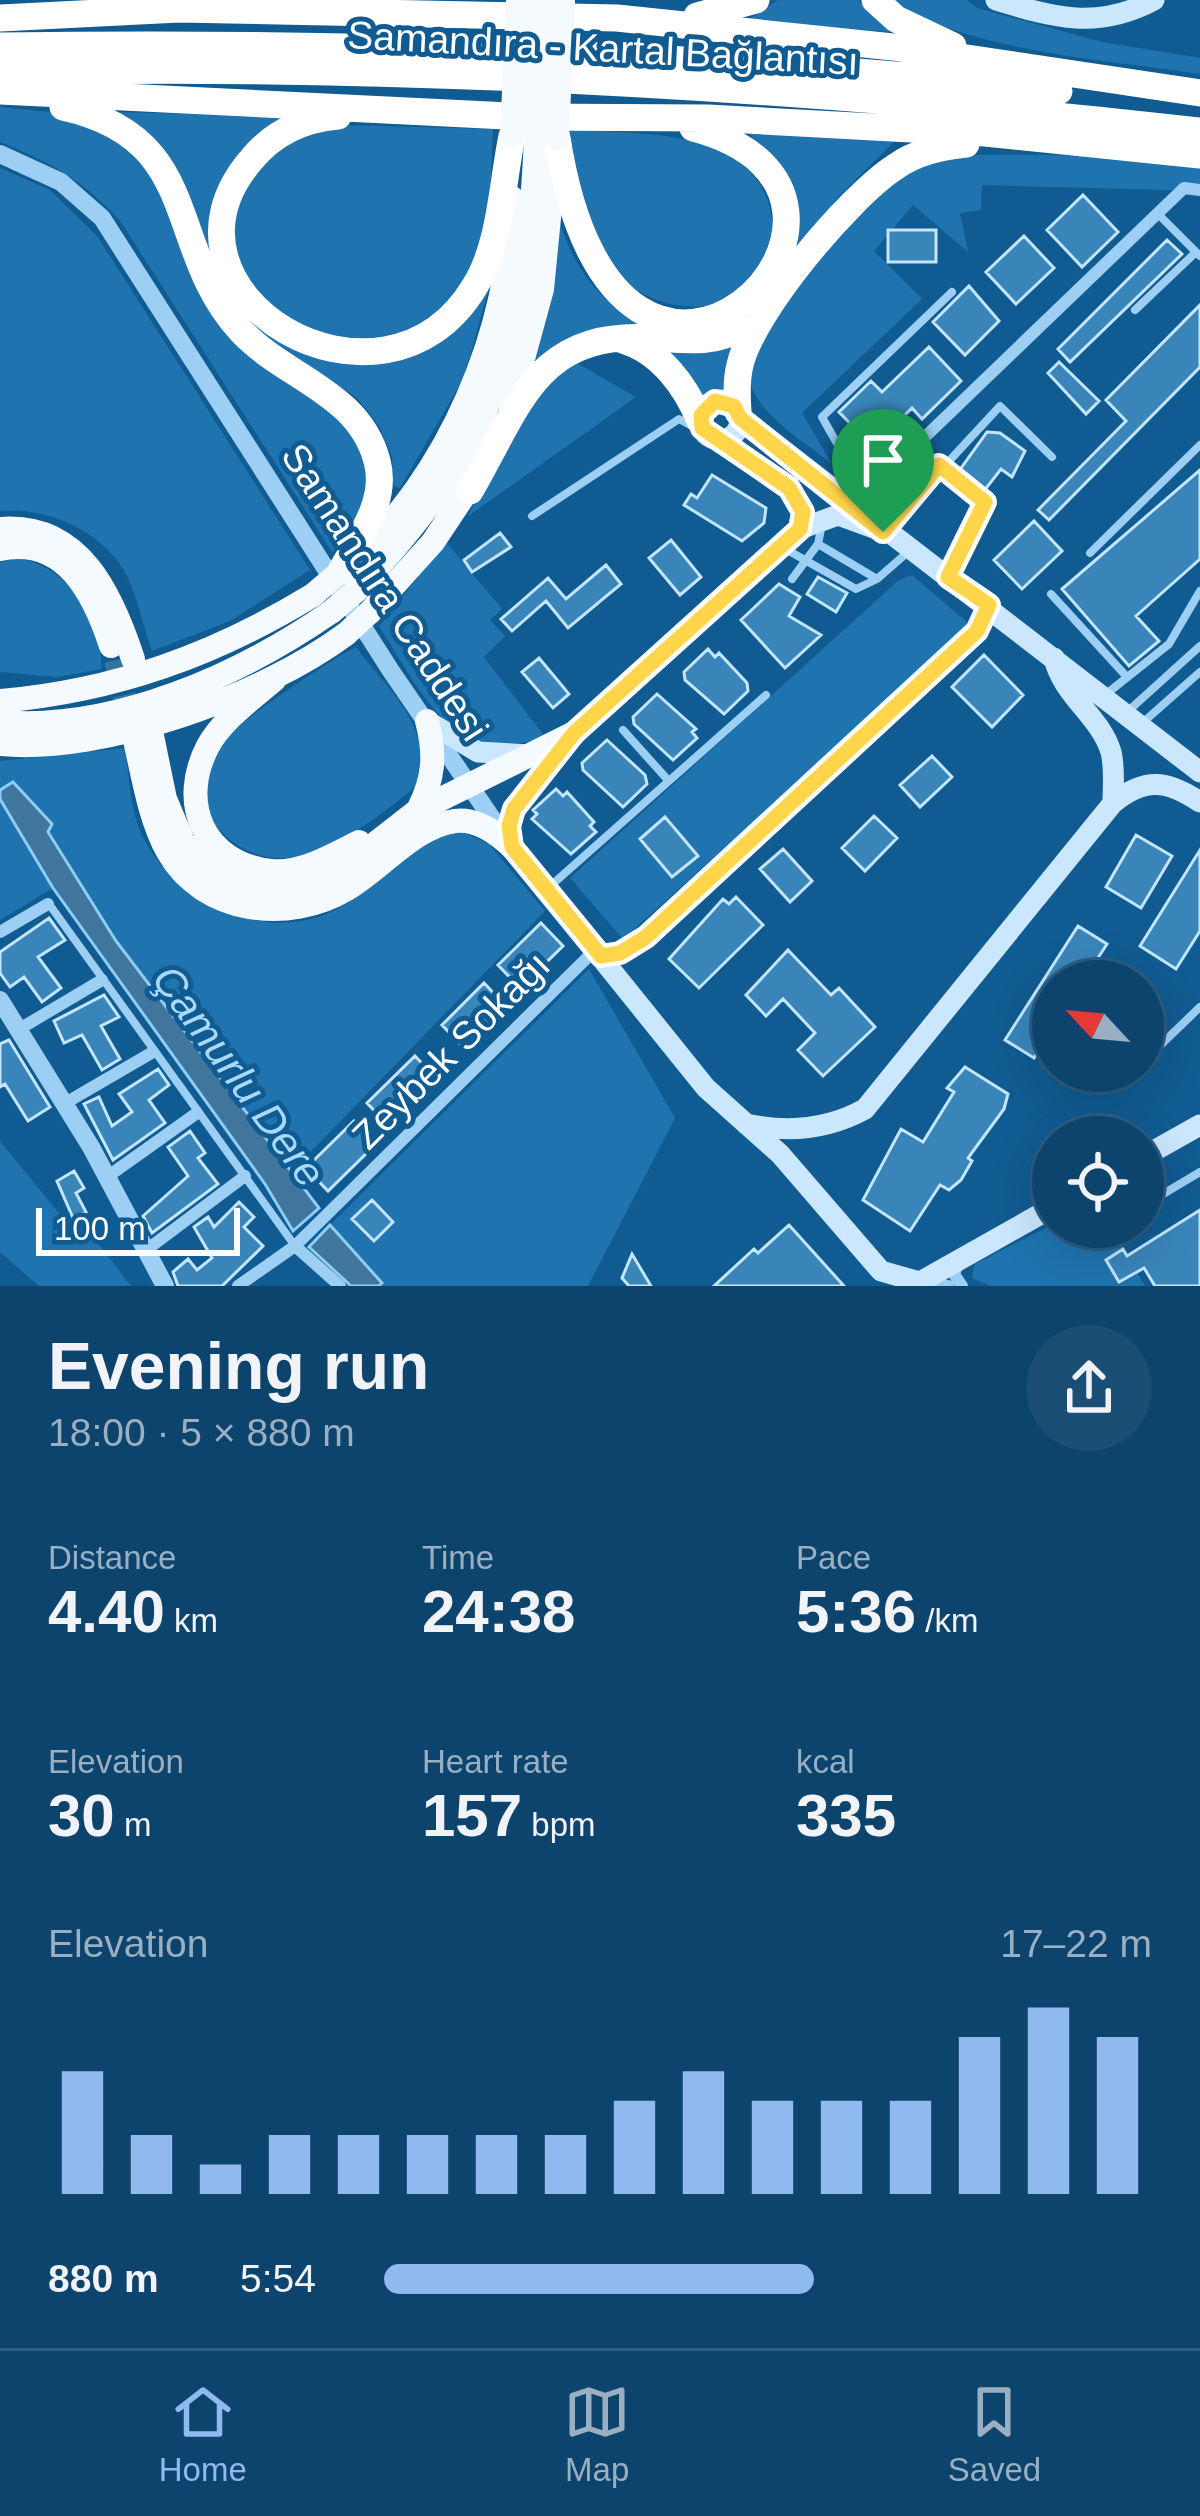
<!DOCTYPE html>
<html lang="en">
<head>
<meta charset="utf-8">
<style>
	:root { --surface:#0c446d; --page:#1a4e75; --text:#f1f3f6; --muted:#9ab0c2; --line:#2c5c80; --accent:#90b9f0 }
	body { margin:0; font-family:Arial,sans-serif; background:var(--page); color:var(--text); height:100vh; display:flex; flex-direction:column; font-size:45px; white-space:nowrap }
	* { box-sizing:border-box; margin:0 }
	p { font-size:39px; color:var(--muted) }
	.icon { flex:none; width:66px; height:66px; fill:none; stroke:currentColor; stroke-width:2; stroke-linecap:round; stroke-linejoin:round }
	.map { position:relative; height:1286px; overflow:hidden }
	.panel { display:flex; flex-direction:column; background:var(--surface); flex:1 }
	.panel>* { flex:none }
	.needle { width:78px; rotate:296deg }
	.fabs { position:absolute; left:1032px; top:960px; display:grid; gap:24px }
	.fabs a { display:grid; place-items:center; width:132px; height:132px; border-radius:50%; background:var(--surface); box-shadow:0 12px 48px #0002,0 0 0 3px var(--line); font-size:60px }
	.scale { position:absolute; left:36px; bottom:30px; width:204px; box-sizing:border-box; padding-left:12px; border:6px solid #fff; border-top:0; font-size:33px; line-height:42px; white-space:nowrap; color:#fff; -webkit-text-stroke:9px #105b91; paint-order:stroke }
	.pin { position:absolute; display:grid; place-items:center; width:102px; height:102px; color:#fff; margin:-123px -51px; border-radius:50% 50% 50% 0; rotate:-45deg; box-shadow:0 0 12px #0007 }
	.pin .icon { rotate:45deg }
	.round { display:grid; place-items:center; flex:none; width:126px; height:126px; border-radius:63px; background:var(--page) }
	.summary { display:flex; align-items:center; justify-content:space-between; height:204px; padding:0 48px }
	h1 { font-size:66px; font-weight:700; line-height:90px }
	.metrics { display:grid; grid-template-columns:repeat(3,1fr); gap:18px; height:204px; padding:12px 48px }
	.metrics div { display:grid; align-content:center }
	.metrics b { font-size:60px; font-weight:700 }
	.metrics small { font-size:33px; font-weight:400 }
	.metrics p { font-size:33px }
	.chart { height:336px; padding:24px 48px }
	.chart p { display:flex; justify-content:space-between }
	.chart svg { width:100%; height:216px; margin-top:12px; stroke:var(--accent); stroke-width:6 }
	ul { padding:0 48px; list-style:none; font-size:39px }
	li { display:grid; grid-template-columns:192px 144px 1fr; align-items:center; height:90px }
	li i { height:30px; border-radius:15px; background:var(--accent) }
	.tab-bar { display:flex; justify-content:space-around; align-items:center; height:168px; border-top:3px solid var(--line); background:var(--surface); font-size:33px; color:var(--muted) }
	.tab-bar a { display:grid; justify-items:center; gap:6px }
	.tab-bar .selected { color:var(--accent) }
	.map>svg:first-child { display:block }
</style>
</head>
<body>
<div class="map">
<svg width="1200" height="1286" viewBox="0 0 1200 1286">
	<rect width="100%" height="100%" fill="#105b91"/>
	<path fill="#1f74af" d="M 778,0 L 858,0 L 890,32 L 748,20 Z
		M 884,0 L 967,0 L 977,8 L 1102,42 L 1200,58 L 1200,74 C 1094,58 980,53 884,0 Z
		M 0,107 L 80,115 L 145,160 L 208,308 L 353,431 L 367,464 L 364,501 L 353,530 L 332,552 L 121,222 C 86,182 49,161 0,142 Z
		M 112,112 L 285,116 L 240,151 L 229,287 L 346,361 L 488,291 L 464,378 L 400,488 L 393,485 L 392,457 L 379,426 L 357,398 L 245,322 Z
		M 340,125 L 493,129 C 491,175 492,222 475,266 C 463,296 438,315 410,328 C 398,333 381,344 368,344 C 252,342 177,211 286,139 C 299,130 324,129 340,125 Z
		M 569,129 C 615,133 672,131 715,148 C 740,158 762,179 769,205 C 796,312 665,341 603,260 C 593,247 589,224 584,208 C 574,180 568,159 569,129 Z
		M 750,134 L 897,139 L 838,197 L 777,287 L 790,258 L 761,153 Z
		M 1123,156 L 1200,162 L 1200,191 L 982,185 L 981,210 L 960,213 L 968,252 L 913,205 L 874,251 L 922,299 L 802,413 L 832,464 C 802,439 745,409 748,365 C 789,301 853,169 937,158 C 997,151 1062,157 1123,156 Z
		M 0,168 L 50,190 L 97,236 L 310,570 L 230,621 L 152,651 C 144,628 138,601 128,578 C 107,533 48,506 0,511 Z
		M 559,221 C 578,278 604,307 659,333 C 601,327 580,328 533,365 Z
		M 740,344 L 725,391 L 694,401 L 658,350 Z
		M 568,358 L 636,397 L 467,517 L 530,407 Z
		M 446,542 L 502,609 L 490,620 L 505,636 L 484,657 L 545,737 C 451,768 423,694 379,626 Z
		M 18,558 C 71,568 99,617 102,669 L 58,677 L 0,672 L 0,562 Z
		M 912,575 L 967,622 L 965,632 L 623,939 L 570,878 L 899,580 Z
		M 356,647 C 390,693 432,724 419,783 C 389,810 341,846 301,856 C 239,870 176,810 215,750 C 231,725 327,662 356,647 Z
		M 125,748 C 129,774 130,806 140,831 C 171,901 264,946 335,910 C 378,889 412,842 460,831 L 489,844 L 545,911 L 291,1172 L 116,941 L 14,783 L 0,790 L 0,761 Z
		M 0,799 L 53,888 L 0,920 Z
		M 589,969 L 675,1118 L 588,1286 L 379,1286 L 381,1282 L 330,1225 Z
		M 0,1141 L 63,1218 L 80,1220 L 131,1286 L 39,1286 L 0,1252 Z
		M 1053,1224 L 1111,1227 L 1145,1286 L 991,1286 L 972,1278 L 975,1264 Z"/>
	<path fill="#40759d" stroke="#8dcdf6" stroke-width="3" d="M 13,782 L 52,824 L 48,832 L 116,941 L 319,1208 L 293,1231 L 265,1184 L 53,888 L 0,799 L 0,790 Z
		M 330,1225 L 382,1283 L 379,1286 L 351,1286 L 309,1247 Z"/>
	<path fill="#3985ba" stroke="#c3e6fd" stroke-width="3" d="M 1083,195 L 1118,232 L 1082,267 L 1047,230 Z
		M 888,230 L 936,230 L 936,262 L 888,262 Z
		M 1024,236 L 1054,268 L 1016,304 L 986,272 Z
		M 1167,240 L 1182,254 L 1070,362 L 1058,349 Z
		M 969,286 L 999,321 L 965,355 L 933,322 Z
		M 1200,305 L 1200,367 L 1049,520 L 1038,510 L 1126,421 L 1106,400 Z
		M 929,347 L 961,381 L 922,419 L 912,408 L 873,447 L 839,412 L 871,381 L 882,392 Z
		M 1059,362 L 1099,401 L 1086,414 L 1048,373 Z
		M 987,432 L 1000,433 L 1025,451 L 1012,477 L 1001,469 L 984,491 L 959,471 Z
		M 1200,470 L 1200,559 L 1136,616 L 1159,641 L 1129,666 L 1062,589 Z
		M 712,475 L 766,508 L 764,523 L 742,541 L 684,505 L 691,494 L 697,498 Z
		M 1034,521 L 1062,551 L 1022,589 L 994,560 Z
		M 500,533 L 511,547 L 472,572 L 464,560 Z
		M 671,540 L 701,577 L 680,595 L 649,558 Z
		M 606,565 L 621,584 L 568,628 L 546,601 L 512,631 L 501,619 L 548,578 L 566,599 Z
		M 818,577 L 847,593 L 836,612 L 807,594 Z
		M 779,584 L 800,597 L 789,616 L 821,635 L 785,668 L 741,620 Z
		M 708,649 L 715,657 L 719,653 L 747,683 L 748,691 L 724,714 L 685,680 L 684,672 Z
		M 984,655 L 1023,695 L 992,727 L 952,687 Z
		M 539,658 L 569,694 L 553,708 L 522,672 Z
		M 657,694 L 696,729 L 692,732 L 697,738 L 673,760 L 634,724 L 633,717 Z
		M 607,740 L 645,775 L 647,784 L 623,807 L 583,770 L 582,763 Z
		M 932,756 L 952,777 L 920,807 L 900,785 Z
		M 556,789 L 563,796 L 567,792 L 594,822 L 590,826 L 596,832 L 571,854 L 532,819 L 537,814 L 533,810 Z
		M 874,816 L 897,838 L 865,871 L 842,848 Z
		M 665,817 L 698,856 L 672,877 L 640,839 Z
		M 1136,835 L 1172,856 L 1141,908 L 1106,887 Z
		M 783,849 L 812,881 L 790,902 L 760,869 Z
		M 1200,850 L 1200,931 L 1176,969 L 1140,946 Z
		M 736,897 L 763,925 L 699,988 L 669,959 L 723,899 L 729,904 Z
		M 49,918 L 65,940 L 38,957 L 61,988 L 42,1002 L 24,977 L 10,987 L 0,973 L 0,952 Z
		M 541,923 L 563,946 L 520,988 L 498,965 Z
		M 1078,926 L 1107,944 L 1083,981 L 1053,981 L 1053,1028 L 1034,1058 L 1005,1040 Z
		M 788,950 L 831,995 L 839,988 L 875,1027 L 823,1076 L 798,1050 L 815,1033 L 783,999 L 766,1016 L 746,995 Z
		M 484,983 L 506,1006 L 464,1048 L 442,1025 Z
		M 104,995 L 119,1017 L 101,1026 L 120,1059 L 102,1070 L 82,1035 L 64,1043 L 54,1021 Z
		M 9,1040 L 50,1107 L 28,1121 L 5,1084 L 0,1087 L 0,1044 Z
		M 415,1056 L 437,1079 L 389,1126 L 367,1103 Z
		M 965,1067 L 1008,1094 L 1004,1109 L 968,1158 L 972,1161 L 961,1180 L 949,1190 L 940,1185 L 910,1231 L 863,1200 L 901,1129 L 923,1142 L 954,1092 L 947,1088 Z
		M 158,1069 L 169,1085 L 149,1100 L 165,1123 L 113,1160 L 84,1104 L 99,1097 L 112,1126 L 132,1112 L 119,1094 Z
		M 354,1121 L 376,1144 L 328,1191 L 306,1168 Z
		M 190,1131 L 205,1153 L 198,1158 L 218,1184 L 152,1233 L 143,1216 L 188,1176 L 168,1147 Z
		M 74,1171 L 84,1188 L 76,1193 L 86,1212 L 73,1218 L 57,1181 Z
		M 372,1200 L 393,1222 L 374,1241 L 352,1219 Z
		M 239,1202 L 254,1217 L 244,1227 L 263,1246 L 222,1286 L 178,1286 L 173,1272 L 188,1259 L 197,1270 L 212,1258 L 194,1227 L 208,1217 L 214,1227 Z
		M 1200,1210 L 1200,1286 L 1155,1286 L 1144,1268 L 1119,1282 L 1106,1260 L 1123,1249 L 1127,1256 Z
		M 789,1225 L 844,1286 L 714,1286 L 754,1249 L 758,1253 Z
		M 632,1254 L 651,1286 L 629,1286 L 622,1278 Z"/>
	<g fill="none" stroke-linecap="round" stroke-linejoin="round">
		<path stroke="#3474a2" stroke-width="24" stroke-dasharray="24 12" stroke-linecap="butt" d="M 116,660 L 132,728"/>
		<path stroke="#9ccff3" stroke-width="8" d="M 1159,215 L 1200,256
			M 1135,310 L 1196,252
			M 939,465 L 985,503 L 949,575
			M 877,514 L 822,417 L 952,292
			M 532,516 L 679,419 L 694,427
			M 822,524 L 818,544 L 877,579 L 908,552
			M 888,527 L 1000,406 L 1052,457
			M 782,547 L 856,589 L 877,579
			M 1090,553 L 1200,445
			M 792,579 L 818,544
			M 1051,594 L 1127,677
			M 1105,695 L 1169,644 L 1200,591
			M 1126,713 L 1200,646
			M 1140,725 L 1200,672
			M 623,730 L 667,779
			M 547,889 L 766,695
			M 49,904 L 295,1246
			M 1144,1061 L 1200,1007
			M 1143,1206 L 1200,1172"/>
		<path stroke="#9ccff3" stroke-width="12" d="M 871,495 L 877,483 L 1184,188 L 1200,190
			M 0,932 L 48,904
			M 601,955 L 620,953 L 646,937 L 977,631 L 988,607
			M 16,1031 L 102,980
			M 62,1105 L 153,1052
			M 107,1177 L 197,1113
			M 295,1246 L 340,1286
			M 145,1251 L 245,1176
			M 959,1261 L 954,1274 L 962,1286
			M 921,1282 L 948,1286
			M 238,1286 L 295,1246 L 596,949"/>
		<path stroke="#9ccff3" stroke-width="18" d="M 0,154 L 61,182 L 102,218 L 391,671 L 504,836
			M 0,1000 L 91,1147 L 165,1286"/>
		<path stroke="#cbe7fd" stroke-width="21" d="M 996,0 C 1055,18 1098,30 1154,0
			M700 420a20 20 0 1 1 40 0a20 20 0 1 1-40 0Z
			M 740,417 L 1200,772
			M 716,440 L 789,488 L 803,511 L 800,529
			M 879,530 L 838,515 L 800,529 L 574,733 L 514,809 L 509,826 L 512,847 L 706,1088 L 780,1154 L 881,1271 L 920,1282 L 1053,1207
			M 1054,658 C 1063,696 1100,716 1111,752 C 1115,767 1113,787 1113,803
			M 427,721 L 478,752 L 530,755
			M 746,1124 C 788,1133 827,1130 865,1109 L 1113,803 C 1145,777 1167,780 1200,802
			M 1143,1157 L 1200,1125"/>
		<path stroke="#f4faff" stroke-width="24" d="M 510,406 L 542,289 L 556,147
			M 0,529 C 80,522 112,595 133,659
			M 0,549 C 65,535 94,594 111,646
			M 350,563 C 448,479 512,327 512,198
			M 357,590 C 499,439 527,342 536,137
			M 370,612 L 433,542 L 477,476
			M 274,680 C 252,699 222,720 208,746 C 178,803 203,863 271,871 C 302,874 332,855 359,842
			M 0,701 C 115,691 215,655 313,595
			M 0,722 C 114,732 240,675 331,612
			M 151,731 L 165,799 L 183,842 L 212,871 L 273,892 L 335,875 L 417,811 L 574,733
			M 134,736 C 143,774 149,818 168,852 C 203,914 289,924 347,889 C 381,869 415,826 455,821 C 477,818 497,833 512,847
			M 0,744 C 104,754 264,695 346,634
			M 418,810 C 434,779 436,755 427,721"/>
		<path stroke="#fff" stroke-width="27" d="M 875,0 L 896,19 L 953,46
			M 697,16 L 756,0
			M 0,18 L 179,9 L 617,18 L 893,47 L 1200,93
			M 0,46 C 352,41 709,53 1059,91
			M 0,72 C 400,63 802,87 1200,131
			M 0,91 L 528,117 L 708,118 L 985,133 L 1200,155
			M 63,107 C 205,138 164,247 241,331 C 285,378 359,392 377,461 C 388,501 359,538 341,571
			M 338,116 C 303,119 273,133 251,160 C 137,293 383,440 475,286 C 501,244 502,184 512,136
			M 557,138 C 618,526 943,193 693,128
			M 623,340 C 660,351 686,386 700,421
			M 738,412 C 737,397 736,380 740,365 C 752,312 849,197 895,167 C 916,152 940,147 966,144
			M 470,491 C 520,405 536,331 651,338 C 682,339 713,345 741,328"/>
		<path stroke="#f4faff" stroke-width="24" d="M 512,136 L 518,0
			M 536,137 L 541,0
			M 557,138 L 563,1
			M 313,595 L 341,571
			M 331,612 L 357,590
			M 346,634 L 370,612"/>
	</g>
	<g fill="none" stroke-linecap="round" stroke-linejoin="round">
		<defs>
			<path id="route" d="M 715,401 L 734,406 L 740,418 L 883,532 L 939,465 L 985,502 L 948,577 L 989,605 L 977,631 L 646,937 L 620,953 L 601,956 L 512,847 L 509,826 L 514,809 L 574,733 L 800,529 L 803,512 L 789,488 L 702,428 L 701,415 Z"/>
		</defs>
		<use href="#route" stroke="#fff" stroke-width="24"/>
		<use href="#route" stroke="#ffd54a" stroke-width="15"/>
	</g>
	<g text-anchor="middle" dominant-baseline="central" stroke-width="10" stroke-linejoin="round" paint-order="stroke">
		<g font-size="39" fill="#fff" stroke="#105b91">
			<text transform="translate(603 48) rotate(3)">Samandıra - Kartal Bağlantısı</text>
			<text transform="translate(385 592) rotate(57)">Samandıra Caddesi</text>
			<text transform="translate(451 1050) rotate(-45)">Zeybek Sokağı</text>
		</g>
		<g font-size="42" font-style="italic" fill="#a8d9fa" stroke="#105b91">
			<text transform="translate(239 1076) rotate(54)">Çamurlu Dere</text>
		</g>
	</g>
</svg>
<div class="fabs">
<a><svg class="needle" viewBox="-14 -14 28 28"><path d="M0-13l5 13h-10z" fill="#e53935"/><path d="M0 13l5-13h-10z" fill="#9ab0c2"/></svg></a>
<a><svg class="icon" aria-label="locate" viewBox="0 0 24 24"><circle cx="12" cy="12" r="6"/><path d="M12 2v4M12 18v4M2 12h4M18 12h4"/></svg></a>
</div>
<div class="scale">100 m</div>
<div class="pin" style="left:883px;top:532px;background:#1e9e55"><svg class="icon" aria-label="arrive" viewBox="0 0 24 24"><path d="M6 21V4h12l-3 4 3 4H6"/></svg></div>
</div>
<section class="panel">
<div class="summary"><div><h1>Evening run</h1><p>18:00 · 5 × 880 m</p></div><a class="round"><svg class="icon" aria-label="share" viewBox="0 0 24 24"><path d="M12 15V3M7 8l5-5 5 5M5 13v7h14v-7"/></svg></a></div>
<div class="metrics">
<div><p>Distance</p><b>4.40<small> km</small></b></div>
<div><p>Time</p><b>24:38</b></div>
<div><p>Pace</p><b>5:36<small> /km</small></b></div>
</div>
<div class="metrics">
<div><p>Elevation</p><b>30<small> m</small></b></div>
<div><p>Heart rate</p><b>157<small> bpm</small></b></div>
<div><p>kcal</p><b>335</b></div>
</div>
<div class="chart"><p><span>Elevation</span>17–22 m</p>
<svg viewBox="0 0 160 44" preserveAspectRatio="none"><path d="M5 44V19M15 44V32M25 44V38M35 44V32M45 44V32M55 44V32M65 44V32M75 44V32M85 44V25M95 44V19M105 44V25M115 44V25M125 44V25M135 44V12M145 44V6M155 44V12"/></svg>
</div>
<ul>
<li><b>880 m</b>5:54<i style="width:56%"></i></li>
</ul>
</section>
<nav class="tab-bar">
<a class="selected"><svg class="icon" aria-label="home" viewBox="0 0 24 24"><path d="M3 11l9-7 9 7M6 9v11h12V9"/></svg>Home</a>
<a><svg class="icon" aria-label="map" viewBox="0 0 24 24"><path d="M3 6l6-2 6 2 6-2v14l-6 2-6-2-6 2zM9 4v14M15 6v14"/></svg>Map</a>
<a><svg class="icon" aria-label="saved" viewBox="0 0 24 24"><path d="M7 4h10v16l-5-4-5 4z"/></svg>Saved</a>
</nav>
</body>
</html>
